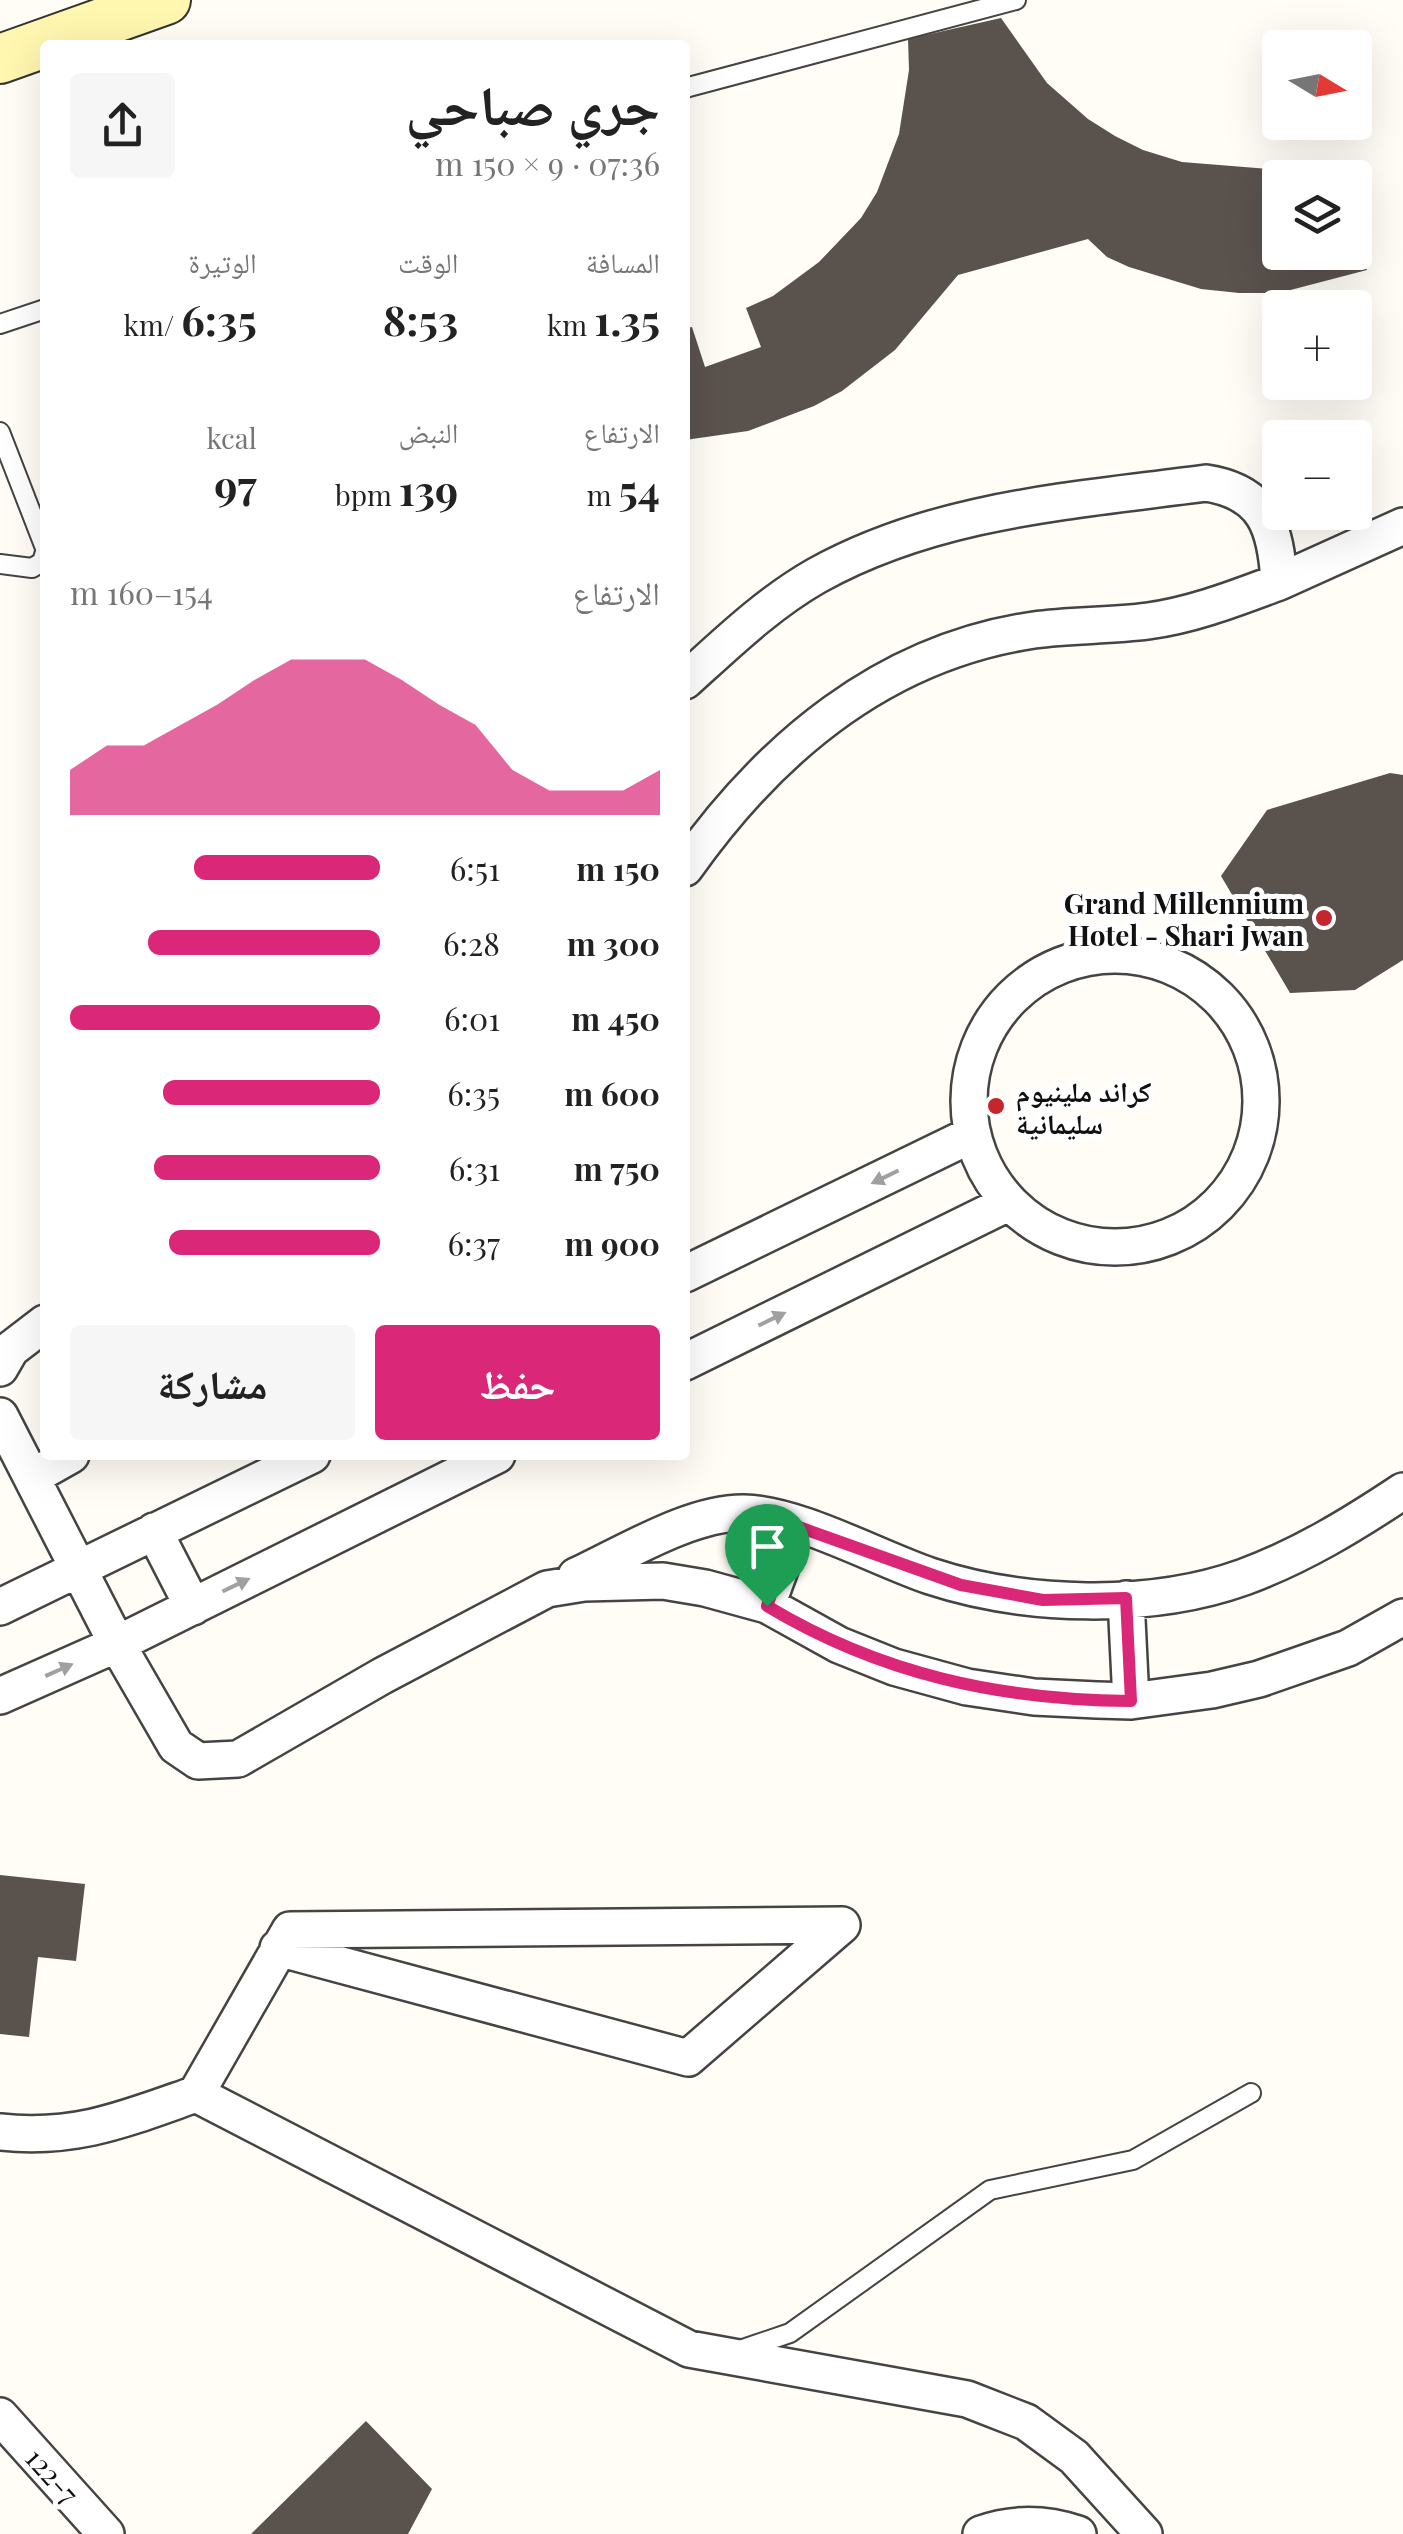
<!DOCTYPE html>
<html lang="ar">
<head>
<meta charset="utf-8">
<style>
	:root { --surface:#fff; --page:#f6f6f6; --text:#222; --muted:#767676; --accent:#db2777 }
	body { margin:0; font-family:"Playfair Display","Noto Naskh Arabic",serif; background:var(--page); color:var(--text); direction:rtl; height:100vh; display:flex; flex-direction:column; font-size:38px; white-space:nowrap }
	* { box-sizing:border-box; margin:0 }
	p { font-size:32px; color:var(--muted) }
	.icon { flex:none; width:55px; height:55px; fill:none; stroke:currentColor; stroke-width:2; stroke-linecap:round; stroke-linejoin:round }
	.map { position:relative; flex:1; overflow:hidden; direction:ltr }
	.drawer { position:absolute; left:40px; top:40px; width:650px; height:1420px; display:flex; flex-direction:column; background:var(--surface); border-radius:10px; box-shadow:0 10px 40px #0002; direction:rtl }
	.drawer>* { flex:none }
	.needle { width:65px; rotate:100deg }
	.controls { position:absolute; left:1262px; top:30px; display:grid; gap:20px }
	.controls a { display:grid; place-items:center; width:110px; height:110px; border-radius:10px; background:var(--surface); box-shadow:0 10px 40px #0002; font-size:50px }
	.pin { position:absolute; display:grid; place-items:center; width:85px; height:85px; color:#fff; margin:-102px -42px; border-radius:50% 50% 50% 0; rotate:-45deg; box-shadow:0 0 10px #0007 }
	.pin .icon { rotate:45deg }
	.round { display:grid; place-items:center; flex:none; width:105px; height:105px; border-radius:10px; background:var(--page) }
	.summary { display:flex; align-items:center; justify-content:space-between; height:170px; padding:0 30px }
	h1 { font-size:55px; font-weight:700; line-height:75px }
	.metrics { display:grid; grid-template-columns:repeat(3,1fr); gap:15px; height:170px; padding:10px 30px }
	.metrics div { display:grid; align-content:center }
	.metrics b { font-size:42px; font-weight:700 }
	.metrics small { font-size:28px; font-weight:400 }
	.metrics p { font-size:28px }
	.chart { height:280px; padding:20px 30px }
	.chart p { display:flex; justify-content:space-between }
	.chart svg { width:100%; height:180px; margin-top:10px; fill:var(--accent); opacity:.7 }
	.primary-button { display:flex; gap:20px; margin-top:auto; padding:20px 30px }
	.primary-button a { flex:1; height:115px; border-radius:10px; background:var(--accent); color:#fff; font-size:40px; font-weight:700; line-height:115px; text-align:center }
	.primary-button a+a { background:var(--page); color:var(--text) }
	ul { padding:0 30px; list-style:none; font-size:32px }
	li { display:grid; grid-template-columns:160px 120px 1fr; align-items:center; height:75px }
	li i { height:25px; border-radius:12px; background:var(--accent) }
	.map>svg:first-child { display:block }
</style>
</head>
<body>
<div class="map">
<svg width="1403" height="2534" viewBox="0 0 1403 2534">
	<rect width="100%" height="100%" fill="#fffdf5"/>
	<path fill="#5a524d" d="M 1001,18 L 1047,83 L 1088,119 L 1115,136 L 1143,150 L 1182,162 L 1283,170 L 1280,252 L 1355,252 L 1356,232 L 1367,270 L 1279,293 L 1239,293 L 1201,289 L 1129,267 L 1107,257 L 1088,239 L 958,275 L 895,350 L 842,391 L 814,406 L 748,431 L 685,440 L 685,328 L 692,327 L 705,367 L 761,347 L 746,308 L 773,296 L 819,262 L 861,218 L 877,192 L 899,134 L 909,70 L 908,39 Z
		M 1390,773 L 1403,775 L 1403,960 L 1355,990 L 1290,993 L 1221,876 L 1267,810 Z
		M 0,1875 L 85,1884 L 76,1961 L 38,1957 L 29,2037 L 0,2034 Z
		M 366,2421 L 432,2489 L 408,2534 L 251,2534 Z"/>
	<g fill="none" stroke-linecap="round" stroke-linejoin="round">
		<defs>
			<path id="service" d="M 685,88 L 1016,0
				M 0,324 L 45,309
				M 0,432 L 45,548
				M 0,564 L 32,568 L 42,562 L 45,552
				M 740,2350 L 790,2333 L 990,2190 L 1133,2160 L 1251,2093"/>
			<path id="minor" d="M 685,681 C 726,644 767,604 816,576 C 936,509 1072,501 1206,483 C 1265,492 1276,528 1279,582 L 1403,526
				M 685,868 C 770,748 884,652 1034,630 C 1071,625 1110,626 1148,621 C 1193,615 1236,598 1279,582
				M969 1101a146 146 0 1 1 292 0a146 146 0 1 1-292 0Z
				M 685,1274 L 973,1134
				M 685,1362 L 1008,1203
				M 0,1368 L 11,1349 L 45,1323
				M 0,1416 L 117,1644 L 176,1746 L 198,1761 L 238,1759 L 382,1676 L 547,1589 L 584,1583 L 663,1581 L 705,1588 L 767,1605 L 839,1645 L 894,1667 L 967,1687 L 1034,1697 L 1097,1700 L 1131,1701 L 1212,1690 L 1259,1679 L 1348,1648 L 1403,1617
				M 32,1477 L 71,1455
				M 154,1531 L 193,1607
				M 576,1576 C 624,1554 691,1512 744,1513 C 798,1514 877,1558 930,1576 C 1024,1607 1150,1611 1244,1577 C 1301,1556 1352,1525 1403,1491
				M 1126,1599 L 1131,1701
				M 767,1605 L 796,1526
				M 0,1607 L 312,1455
				M 0,1696 L 117,1644 L 497,1455
				M 278,1948 L 688,2058 L 842,1925
				M 196,2094 L 689,2349 L 967,2399 L 1026,2422 L 1074,2457 L 1144,2534
				M 0,2132 C 76,2140 125,2119 196,2094 L 290,1930 L 842,1925
				M 0,2416 L 106,2534
				M 981,2534 C 1014,2522 1045,2523 1078,2534"/>
			<path id="secondary" d="M 0,59 L 166,0"/>
		</defs>
		<use href="#service" stroke="#444" stroke-width="22"/>
		<use href="#minor" stroke="#444" stroke-width="40"/>
		<use href="#secondary" stroke="#333" stroke-width="52"/>
		<use href="#service" stroke="#fff" stroke-width="18"/>
		<use href="#minor" stroke="#fff" stroke-width="35"/>
		<use href="#secondary" stroke="#fff6b0" stroke-width="48"/>
	</g>
	<defs><path id="oneway-solid" d="M-6-.8H1V-3.2L6.5 0L1 3.2V.8H-6Z" transform="scale(2.5)"/></defs>
	<g fill="#a0a0a0">
		<use href="#oneway-solid" transform="translate(885 1177) rotate(154)"/>
		<use href="#oneway-solid" transform="translate(772 1319) rotate(-26)"/>
		<use href="#oneway-solid" transform="translate(236 1585) rotate(-26)"/>
		<use href="#oneway-solid" transform="translate(59 1670) rotate(-24)"/>
	</g>
	<g fill="none" stroke-linecap="round" stroke-linejoin="round">
		<defs>
			<path id="route" d="M 796,1526 L 961,1585 L 1043,1600 L 1126,1598 L 1131,1701 C 1000,1700 880,1674 767,1606 Z"/>
		</defs>
		<use href="#route" stroke="#fff" stroke-width="20"/>
		<use href="#route" stroke="#db2777" stroke-width="12"/>
	</g>
	<g fill="#c4262e" stroke="#fff" stroke-width="4">
		<circle cx="1324" cy="918" r="10"/>
		<circle cx="996" cy="1106" r="10"/>
	</g>
	<g text-anchor="middle" dominant-baseline="central" stroke-width="10" stroke-linejoin="round" paint-order="stroke">
		<g font-size="28" font-weight="bold" fill="#111" stroke="#fff" text-anchor="end">
			<text x="1304" y="902">Grand Millennium<tspan x="1304" dy="32">Hotel - Shari Jwan</tspan></text>
			<text x="1016" y="1090" text-anchor="start">كراند ملينيوم<tspan x="1016" dy="32">سليمانية</tspan></text>
		</g>
		<g font-size="28" fill="#111" stroke="#fff">
			<text transform="translate(53 2475) rotate(48)">122-7</text>
		</g>
	</g>
</svg>
<div class="controls">
<a><svg class="needle" viewBox="-14 -14 28 28"><path d="M0-13l5 13h-10z" fill="#e53935"/><path d="M0 13l5-13h-10z" fill="#767676"/></svg></a>
<a><svg class="icon" aria-label="layers" viewBox="0 0 24 24"><path d="M12 4l9 5-9 5-9-5zM3 14l9 5 9-5"/></svg></a>
<a>+</a>
<a>−</a>
</div>
<div class="pin" style="left:767px;top:1606px;background:#1e9e55"><svg class="icon" aria-label="arrive" viewBox="0 0 24 24"><path d="M6 21V4h12l-3 4 3 4H6"/></svg></div>
<section class="drawer">
<div class="summary"><div><h1>جري صباحي</h1><p>07:36 · 9 × 150 m</p></div><a class="round"><svg class="icon" aria-label="share" viewBox="0 0 24 24"><path d="M12 15V3M7 8l5-5 5 5M5 13v7h14v-7"/></svg></a></div>
<div class="metrics">
<div><p>المسافة</p><b>1.35<small> km</small></b></div>
<div><p>الوقت</p><b>8:53</b></div>
<div><p>الوتيرة</p><b>6:35<small> /km</small></b></div>
</div>
<div class="metrics">
<div><p>الارتفاع</p><b>54<small> m</small></b></div>
<div><p>النبض</p><b>139<small> bpm</small></b></div>
<div><p>kcal</p><b>97</b></div>
</div>
<div class="chart"><p><span>الارتفاع</span>154–160 m</p>
<svg viewBox="0 0 160 44" preserveAspectRatio="none"><path d="M0 44V33L10 27L20 27L30 22L40 17L50 11L60 6L70 6L80 6L90 11L100 17L110 22L120 33L130 38L140 38L150 38L160 33V44z"/></svg>
</div>
<ul>
<li><b>150 m</b>6:51<i style="width:60%"></i></li>
<li><b>300 m</b>6:28<i style="width:75%"></i></li>
<li><b>450 m</b>6:01<i style="width:100%"></i></li>
<li><b>600 m</b>6:35<i style="width:70%"></i></li>
<li><b>750 m</b>6:31<i style="width:73%"></i></li>
<li><b>900 m</b>6:37<i style="width:68%"></i></li>
</ul>
<div class="primary-button"><a>حفظ</a><a>مشاركة</a></div>
</section>
</div>
</body>
</html>
